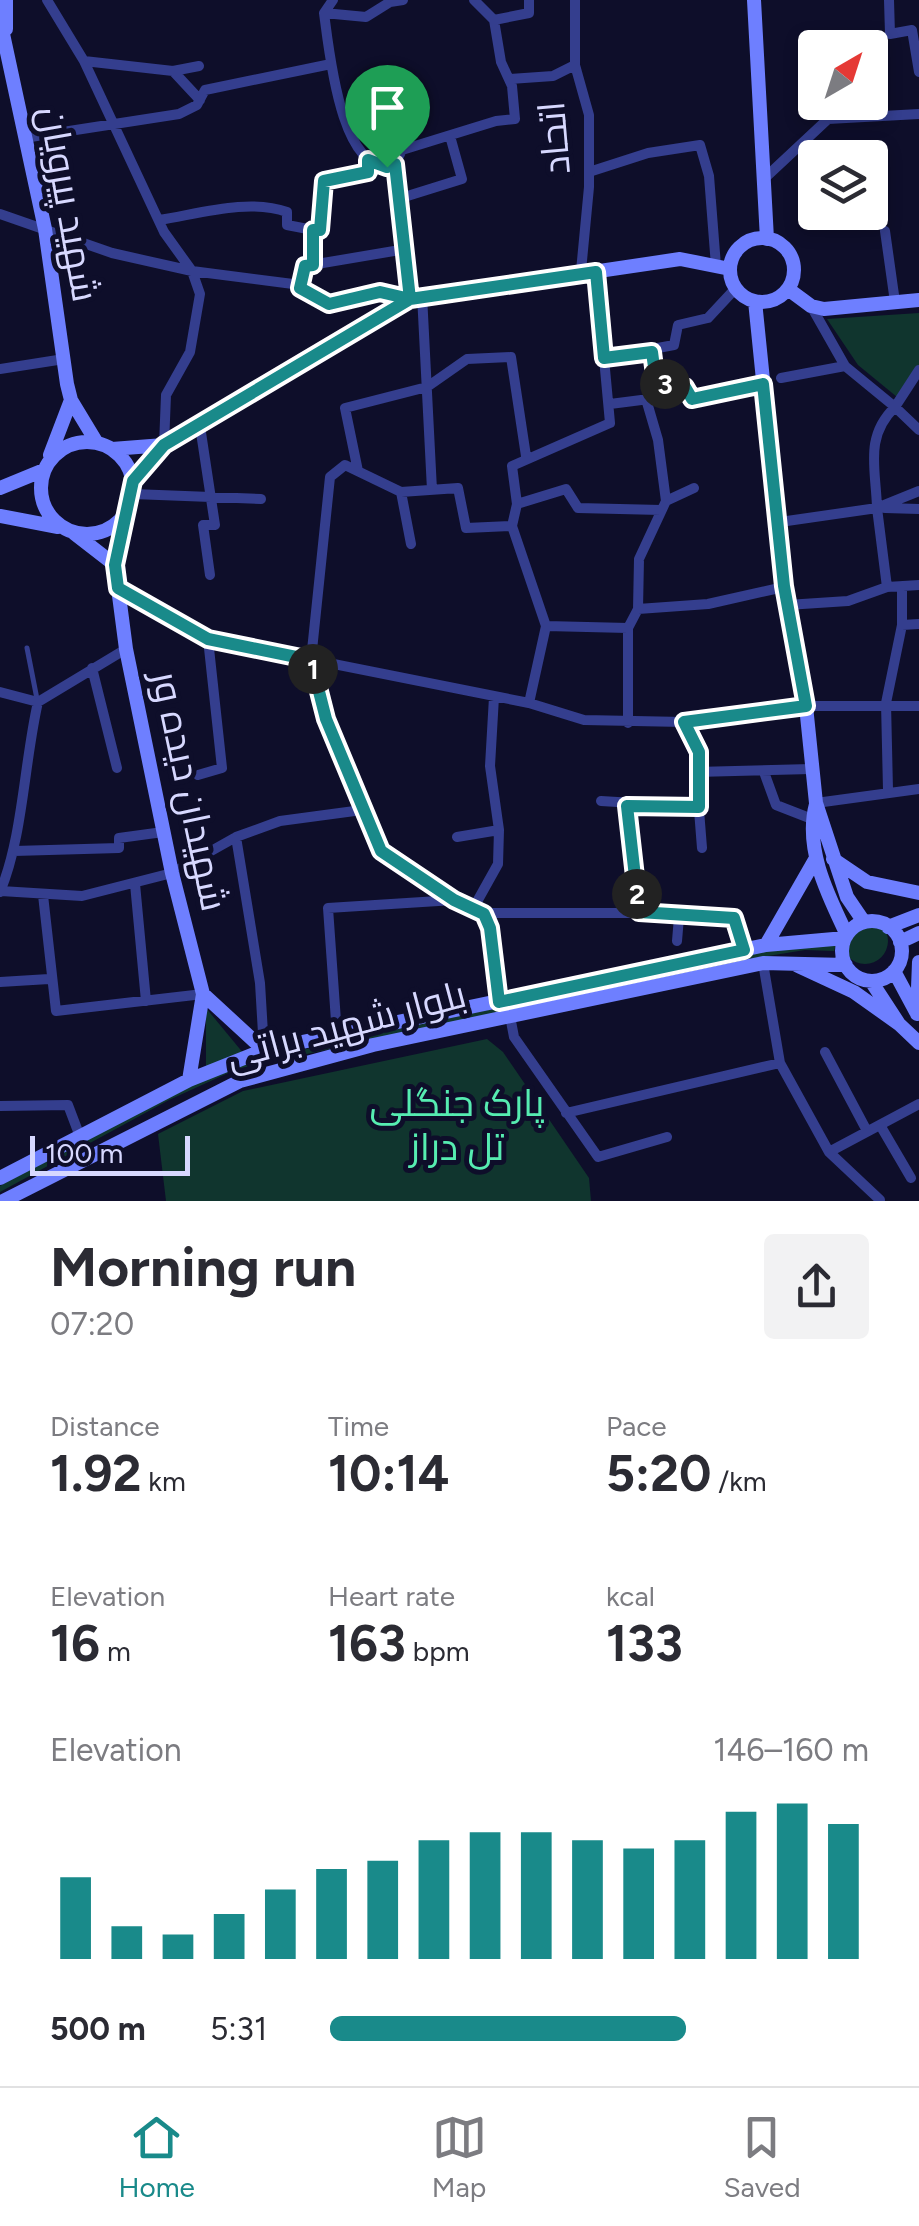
<!DOCTYPE html>
<html lang="en">
<head>
<meta charset="utf-8">
<style>
	:root { --surface:#fff; --page:#f2f2f3; --text:#2b2b33; --muted:#7c7c81; --line:#e1e1e2; --accent:#198a8a }
	body { margin:0; font-family:Figtree,Cairo,sans-serif; background:var(--page); color:var(--text); height:100vh; display:flex; flex-direction:column; font-size:38px; white-space:nowrap }
	* { box-sizing:border-box; margin:0 }
	p { font-size:32px; color:var(--muted) }
	.icon { flex:none; width:55px; height:55px; fill:none; stroke:currentColor; stroke-width:2; stroke-linecap:round; stroke-linejoin:round }
	.map { position:relative; height:1201px; overflow:hidden }
	.panel { display:flex; flex-direction:column; background:var(--surface); flex:1 }
	.panel>* { flex:none }
	.needle { width:65px; rotate:39deg }
	.buttons { position:absolute; left:798px; top:30px; display:grid; gap:20px }
	.buttons a { display:grid; place-items:center; width:90px; height:90px; border-radius:10px; background:var(--surface); box-shadow:0 5px 15px #0003; font-size:50px }
	.scale { position:absolute; left:30px; bottom:25px; width:160px; box-sizing:border-box; padding-left:10px; border:5px solid #d7d8ff; border-top:0; font-size:28px; line-height:35px; white-space:nowrap; color:#d7d8ff; -webkit-text-stroke:8px #0e0e2a; paint-order:stroke }
	.pin { position:absolute; display:grid; place-items:center; width:85px; height:85px; color:#fff; margin:-102px -42px; border-radius:50% 50% 50% 0; rotate:-45deg; box-shadow:0 0 10px #0007 }
	.pin .icon { rotate:45deg }
	.km { position:absolute; width:50px; height:50px; margin:-25px; border-radius:50%; background:#222; color:#fff; font-size:28px; line-height:50px; text-align:center }
	.round { display:grid; place-items:center; flex:none; width:105px; height:105px; border-radius:10px; background:var(--page) }
	.head { display:flex; align-items:center; justify-content:space-between; height:170px; padding:0 50px }
	h1 { font-size:55px; font-weight:700; line-height:75px }
	.metrics { display:grid; grid-template-columns:repeat(3,1fr); gap:15px; height:170px; padding:10px 50px }
	.metrics div { display:grid; align-content:center }
	.metrics b { font-size:50px; font-weight:700 }
	.metrics small { font-size:28px; font-weight:400 }
	.metrics p { font-size:28px }
	.chart { height:280px; padding:20px 50px }
	.chart p { display:flex; justify-content:space-between }
	.chart svg { width:100%; height:180px; margin-top:10px; stroke:var(--accent); stroke-width:6 }
	ul { padding:0 50px; list-style:none; font-size:32px }
	li { display:grid; grid-template-columns:160px 120px 1fr; align-items:center; height:75px }
	li i { height:25px; border-radius:12px; background:var(--accent) }
	.menu { display:flex; justify-content:space-around; align-items:center; height:140px; border-top:2px solid var(--line); background:var(--surface); font-size:28px; color:var(--muted) }
	.menu a { display:grid; justify-items:center; gap:5px }
	.menu .active { color:var(--accent) }
	.map>svg:first-child { display:block }
</style>
</head>
<body>
<div class="map">
<svg width="919" height="1201" viewBox="0 0 919 1201">
	<rect width="100%" height="100%" fill="#0e0e2a"/>
	<path fill="#10352e" d="M 919,313 L 919,367 L 897,397 L 858,365 L 827,319 Z
		M842 941a23 23 0 1 1 46 0a23 23 0 1 1-46 0Z
		M 836,944 L 834,951 L 805,950 L 755,958 L 237,1069 L 169,1100 L 0,1192 L 0,1186 L 156,1098 L 241,1063 L 767,950 Z
		M 206,1008 L 244,1054 L 206,1069 Z
		M 487,1039 L 503,1052 L 589,1178 L 591,1201 L 166,1201 L 158,1134 L 243,1091 Z"/>
	<g fill="none" stroke-linecap="round" stroke-linejoin="round">
		<path stroke="#343e8e" stroke-width="5" d="M 27,648 L 37,699"/>
		<path stroke="#343e8e" stroke-width="10" d="M 47,0 L 84,61 L 164,232 L 192,271 L 200,294 L 190,352 L 166,395 L 164,445
			M 474,0 L 494,20 L 529,13 L 529,0
			M 575,0 L 575,65 L 589,115 L 589,187 L 581,271
			M 889,0 L 890,34 L 912,30 L 919,72
			M 324,13 L 366,17 L 390,2 L 403,0
			M 84,61 L 173,71 L 200,100
			M 173,71 L 199,66
			M 510,79 L 553,76 L 575,65
			M 24,138 L 179,114 L 197,105 L 205,90 L 331,64
			M 402,150 L 404,126
			M 395,164 L 402,150 L 496,121 L 515,119 L 512,86 L 501,62 L 494,20
			M 589,172 L 648,153 L 700,145 L 709,176 L 716,266
			M 767,176 L 828,119 L 919,114
			M 401,198 L 462,179 L 450,136
			M 0,214 L 112,253 L 192,271 L 293,284 L 329,304 L 381,292 L 410,299 L 395,164 C 341,181 329,49 324,13 L 333,0
			M 159,220 C 198,214 249,198 287,212 L 287,225 L 313,230
			M 885,231 L 895,302
			M 313,265 L 313,230 L 320,230 L 324,181 L 368,172 L 368,160
			M 299,288 L 305,266 L 406,249
			M 422,295 L 432,490
			M 811,306 L 845,366 L 895,407 L 919,370
			M 604,358 L 674,345 L 678,325 L 708,318 L 735,289
			M 0,369 L 64,359
			M 781,378 L 845,366
			M 656,382 L 685,387 L 692,399 L 763,383
			M 646,399 L 658,440 L 666,501
			M 610,404 L 657,398 L 652,353
			M 200,426 L 215,525 L 203,525 L 210,575
			M 358,471 L 345,408 L 427,387 L 467,359 L 511,357 L 526,456
			M 401,492 L 411,544
			M 133,494 L 261,499
			M 517,504 L 566,489 L 578,508 L 661,510
			M 877,508 L 919,491
			M 885,508 L 919,509
			M 780,522 L 877,508 C 876,469 864,437 895,407 L 919,430
			M 512,526 L 517,504 L 512,466 L 610,423 L 596,272
			M 887,587 L 919,585
			M 118,588 L 208,639 L 529,703 L 584,720 L 684,722 L 806,706 L 919,706
			M 902,589 L 902,625
			M 787,605 L 848,601 L 887,587 L 877,508
			M 638,609 L 708,604 L 784,587
			M 546,626 L 628,628
			M 92,668 L 117,768
			M 0,692 L 38,702
			M 494,697 L 490,766 L 499,830 L 498,864 L 474,907 C 500,924 496,974 499,1003
			M 684,722 L 699,752 L 696,772 L 702,848
			M 628,723 L 628,628 L 638,609 L 639,559 L 666,501 L 694,488
			M 696,772 L 811,769
			M 764,772 L 776,805 L 812,819
			M 198,775 L 222,768 L 208,639
			M 888,790 L 886,703 L 902,625 L 919,624
			M 601,801 L 699,807
			M 816,803 L 919,789
			M 627,806 L 639,913
			M 362,810 L 326,719 L 311,660 L 330,477 L 345,465 L 401,492 L 458,488 L 466,528 L 512,526 L 546,626 L 529,703
			M 236,837 L 260,983 L 264,1050
			M 457,837 L 499,830
			M 14,851 L 119,848 L 119,838 L 163,832
			M 135,884 L 146,1001
			M 1,891 L 82,896 L 172,873 L 236,837 L 280,821 L 362,810 L 381,851 L 455,900 L 474,907
			M 0,892 C 23,837 24,763 38,702 L 126,649
			M 43,895 L 56,1011 L 203,994
			M 484,913 L 639,913 L 734,918 L 745,951
			M 677,941 L 679,917
			M 763,963 L 780,1063 L 829,1152 L 880,1200
			M 0,982 L 49,979
			M 510,1016 L 514,1037 L 598,1157 L 667,1137
			M 337,1035 L 328,908 L 454,900
			M 825,1052 L 867,1131
			M 0,1106 L 68,1105 L 79,1134
			M 566,1113 L 780,1063
			M 880,1125 L 911,1178
			M 829,1152 L 919,1104"/>
		<path stroke="#6e7fff" stroke-width="14" d="M 754,0 L 767,239
			M 0,20 L 45,229 L 67,384 L 71,400 L 97,443
			M 6,29 L 6,0
			M730 270a32 32 0 1 1 64 0a32 32 0 1 1-64 0Z
			M 788,289 L 811,306 L 824,309 L 919,300
			M 755,301 L 784,587 L 806,706 L 816,803 L 847,897 L 864,922
			M41 488a46 46 0 1 1 92 0a46 46 0 1 1-92 0Z
			M 112,449 L 164,445
			M 50,455 L 71,400
			M 133,481 L 164,445 L 410,299 L 680,259 L 730,269
			M 0,488 L 44,470
			M 0,516 L 58,527
			M 123,517 L 115,565 L 126,649 L 172,873 L 203,994 L 189,1080
			M 75,534 L 115,565
			M 816,804 C 804,849 828,895 847,935
			M 833,859 L 867,882 L 919,893
			M842 951a30 30 0 1 1 60 0a30 30 0 1 1-60 0Z
			M 888,927 L 919,915
			M 900,942 L 919,933
			M 766,945 L 816,858
			M 798,966 L 854,992 L 899,1024
			M 894,971 L 916,1012
			M 871,981 L 899,1024 L 919,1043
			M 203,994 L 264,1050
			M 917,1014 L 919,962
			M 0,1178 L 189,1080 L 264,1050 L 766,945 L 845,938
			M 3,1201 L 240,1081 L 373,1045 L 763,963 L 846,965"/>
	</g>
	<g fill="none" stroke-linecap="round" stroke-linejoin="round">
		<defs>
			<path id="route" d="M 387,167 L 395,164 L 410,299 L 164,445 L 133,481 L 115,565 L 118,588 L 208,639 L 311,660 L 326,719 L 381,851 L 454,900 L 484,914 L 490,928 L 499,1002 L 744,950 L 734,918 L 639,912 L 627,806 L 699,807 L 699,752 L 684,722 L 806,706 L 784,586 L 763,384 L 692,399 L 685,387 L 656,382 L 652,352 L 604,358 L 596,272 L 410,299 L 380,292 L 329,304 L 300,288 L 305,266 L 313,265 L 313,230 L 320,230 L 324,181 L 368,172 L 368,160 L 387,167"/>
		</defs>
		<use href="#route" stroke="#fff" stroke-width="20"/>
		<use href="#route" stroke="#198a8a" stroke-width="12"/>
	</g>
	<g text-anchor="middle" dominant-baseline="central" stroke-width="10" stroke-linejoin="round" paint-order="stroke">
		<g font-size="38" fill="#d7d8ff" stroke="#0e0e2a">
			<text transform="translate(554 138) rotate(-95)">اتحاد</text>
			<text transform="translate(69 204) rotate(80)">شهید پیرویان</text>
			<text transform="translate(190 791) rotate(78)">شهیدان دیده ور</text>
			<text transform="translate(346 1025) rotate(-15)">بلوار شهید براتی</text>
		</g>
		<g font-size="38" fill="#56ecb1" stroke="#0e0e2a">
			<text x="457" y="1103">پارک جنگلی<tspan x="457" dy="44">تل دراز</tspan></text>
		</g>
	</g>
</svg>
<div class="buttons">
<a><svg class="needle" viewBox="-14 -14 28 28"><path d="M0-13l5 13h-10z" fill="#e53935"/><path d="M0 13l5-13h-10z" fill="#7c7c81"/></svg></a>
<a><svg class="icon" aria-label="layers" viewBox="0 0 24 24"><path d="M12 4l9 5-9 5-9-5zM3 14l9 5 9-5"/></svg></a>
</div>
<div class="scale">100 m</div>
<div class="pin" style="left:387px;top:167px;background:#1e9e55"><svg class="icon" aria-label="arrive" viewBox="0 0 24 24"><path d="M6 21V4h12l-3 4 3 4H6"/></svg></div>
<b class="km" style="left:313px;top:669px">1</b>
<b class="km" style="left:637px;top:894px">2</b>
<b class="km" style="left:665px;top:384px">3</b>
</div>
<section class="panel">
<div class="head"><div><h1>Morning run</h1><p>07:20</p></div><a class="round"><svg class="icon" aria-label="share" viewBox="0 0 24 24"><path d="M12 15V3M7 8l5-5 5 5M5 13v7h14v-7"/></svg></a></div>
<div class="metrics">
<div><p>Distance</p><b>1.92<small> km</small></b></div>
<div><p>Time</p><b>10:14</b></div>
<div><p>Pace</p><b>5:20<small> /km</small></b></div>
</div>
<div class="metrics">
<div><p>Elevation</p><b>16<small> m</small></b></div>
<div><p>Heart rate</p><b>163<small> bpm</small></b></div>
<div><p>kcal</p><b>133</b></div>
</div>
<div class="chart"><p><span>Elevation</span>146–160 m</p>
<svg viewBox="0 0 160 44" preserveAspectRatio="none"><path d="M5 44V24M15 44V36M25 44V38M35 44V33M45 44V27M55 44V22M65 44V20M75 44V15M85 44V13M95 44V13M105 44V15M115 44V17M125 44V15M135 44V8M145 44V6M155 44V11"/></svg>
</div>
<ul>
<li><b>500 m</b>5:31<i style="width:66%"></i></li>
</ul>
</section>
<nav class="menu">
<a class="active"><svg class="icon" aria-label="home" viewBox="0 0 24 24"><path d="M3 11l9-7 9 7M6 9v11h12V9"/></svg>Home</a>
<a><svg class="icon" aria-label="map" viewBox="0 0 24 24"><path d="M3 6l6-2 6 2 6-2v14l-6 2-6-2-6 2zM9 4v14M15 6v14"/></svg>Map</a>
<a><svg class="icon" aria-label="saved" viewBox="0 0 24 24"><path d="M7 4h10v16l-5-4-5 4z"/></svg>Saved</a>
</nav>
</body>
</html>
